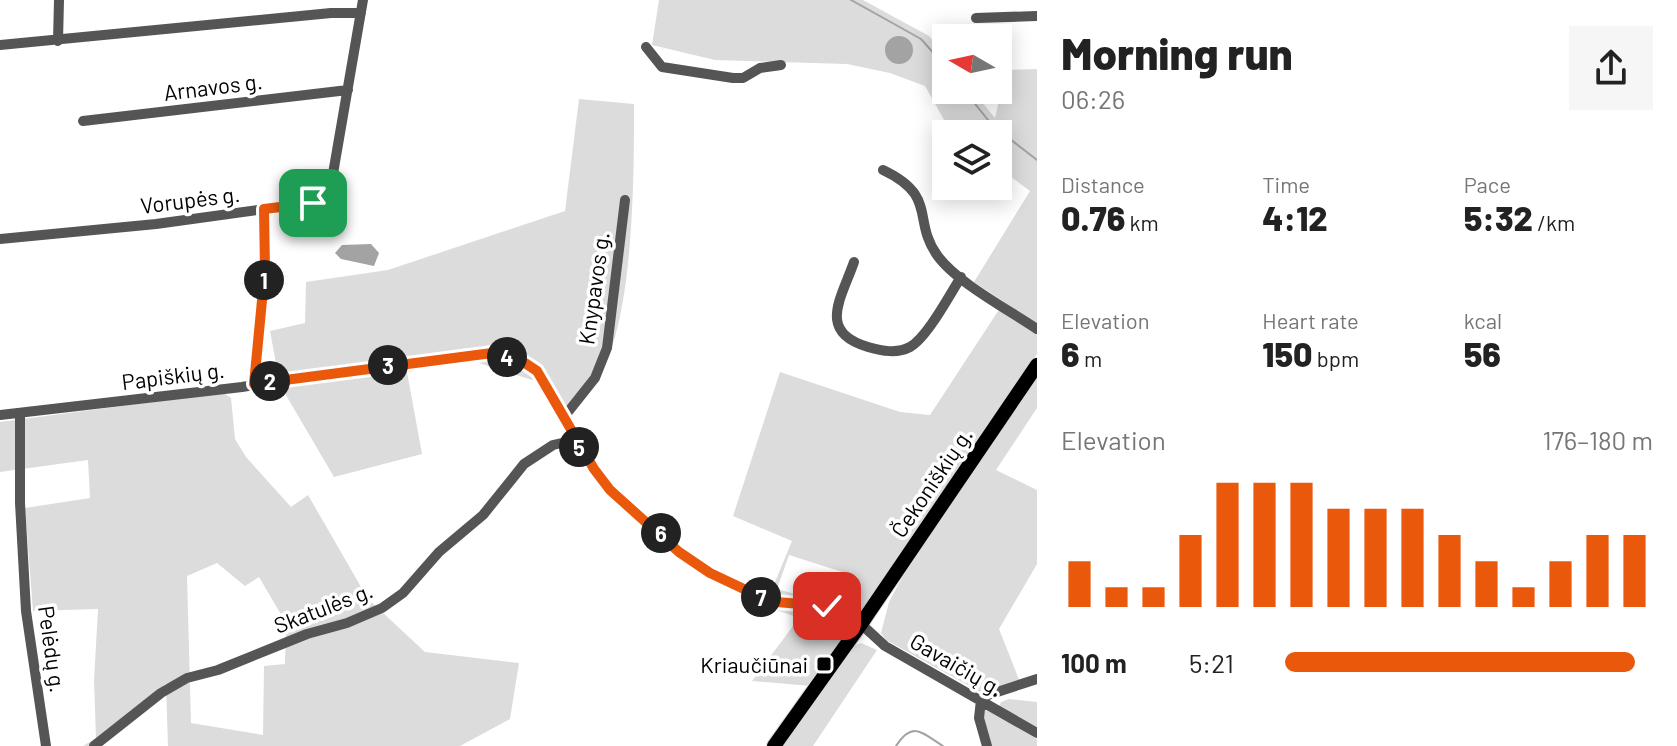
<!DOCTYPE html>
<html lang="en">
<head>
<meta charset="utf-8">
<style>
	:root { --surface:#fff; --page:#f6f6f6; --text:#222; --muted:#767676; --accent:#ea580c }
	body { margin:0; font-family:Barlow,sans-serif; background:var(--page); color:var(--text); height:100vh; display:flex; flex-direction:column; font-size:30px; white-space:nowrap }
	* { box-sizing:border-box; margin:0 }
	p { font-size:26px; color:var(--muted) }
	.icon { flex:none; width:44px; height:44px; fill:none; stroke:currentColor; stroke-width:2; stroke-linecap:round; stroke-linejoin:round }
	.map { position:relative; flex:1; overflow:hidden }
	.sheet { display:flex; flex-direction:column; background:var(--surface); width:640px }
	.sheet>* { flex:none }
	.needle { width:52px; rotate:279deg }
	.controls { position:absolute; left:932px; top:24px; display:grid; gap:16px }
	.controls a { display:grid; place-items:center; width:80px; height:80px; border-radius:0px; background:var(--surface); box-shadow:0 4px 20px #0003; font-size:40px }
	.pin { position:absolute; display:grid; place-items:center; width:68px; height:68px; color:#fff; margin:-34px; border-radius:16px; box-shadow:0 4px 12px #0006 }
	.km { position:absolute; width:40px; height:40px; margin:-20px; border-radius:50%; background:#222; color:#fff; font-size:22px; line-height:40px; text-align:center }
	.round { display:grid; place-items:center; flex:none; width:84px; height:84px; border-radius:0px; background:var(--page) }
	.overview { display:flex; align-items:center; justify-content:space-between; height:136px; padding:0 24px }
	h1 { font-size:44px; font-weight:800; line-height:60px }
	.metrics { display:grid; grid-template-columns:repeat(3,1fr); gap:12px; height:136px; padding:8px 24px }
	.metrics div { display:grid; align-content:center }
	.metrics b { font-size:34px; font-weight:800 }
	.metrics small { font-size:22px; font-weight:400 }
	.metrics p { font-size:22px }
	.chart { height:224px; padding:16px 24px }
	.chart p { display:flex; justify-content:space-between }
	.chart svg { width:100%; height:144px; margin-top:8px; stroke:var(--accent); stroke-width:6 }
	ul { padding:0 24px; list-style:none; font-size:26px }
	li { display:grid; grid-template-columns:128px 96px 1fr; align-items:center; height:60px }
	li i { height:20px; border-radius:10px; background:var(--accent) }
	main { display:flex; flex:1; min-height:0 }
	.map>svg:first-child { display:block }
</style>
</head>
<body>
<main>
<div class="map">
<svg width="1037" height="746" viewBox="0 0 1037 746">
	<rect width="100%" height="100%" fill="#fff"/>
	<path fill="#dcdcdc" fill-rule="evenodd" d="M 659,0 L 863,0 L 929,36 L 946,57 L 946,90 L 972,90 L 995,118 L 1006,70 L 1037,69 L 1037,354 L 811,686 L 752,681 L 799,618 L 765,606 L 792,541 L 733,516 L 780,372 L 900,412 L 930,415 L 1004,302 L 974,282 L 1030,191 L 998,167 L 998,134 L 952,134 L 925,86 L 890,73 L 847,64 L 715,60 L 652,45 ZM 789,555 L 858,577 L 849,599 L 834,605 L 777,589 Z
		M 579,99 L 634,104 C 634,173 635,327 595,383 C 588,392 576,400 567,407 L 535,381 L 476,362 L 407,372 L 422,454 L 334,477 L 280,385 L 270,331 L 305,323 L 306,282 L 388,270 L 565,211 Z
		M 1037,374 L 1037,408 L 996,470 L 1037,490 L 1037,564 L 999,629 L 1020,682 L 980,692 L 886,640 L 881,633 L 889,602 L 907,568 Z
		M 214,394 L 225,394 L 231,398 L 235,439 L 246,457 L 291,507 L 308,495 L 368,599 L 425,652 L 519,663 L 510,719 L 460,746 L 168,746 L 166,684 L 131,711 L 98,746 L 83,746 L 96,738 L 94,681 L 98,609 L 33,611 L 25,508 L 90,498 L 88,460 L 0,472 L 0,422 ZM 217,563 L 245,586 L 259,577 L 286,623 L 285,664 L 264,666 L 263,735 L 191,723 L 187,576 Z
		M 861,643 L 877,650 L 813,746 L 779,746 L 851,647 Z
		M 1009,699 L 1037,702 L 1037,727 L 999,707 L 1001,702 Z
		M 986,709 L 1037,739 L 1037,746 L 991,746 L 982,715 Z"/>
	<path fill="#a3a3a3" d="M885 50a14 14 0 1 1 28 0a14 14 0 1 1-28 0Z
		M 371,244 L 379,253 L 374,266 L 341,259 L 335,253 L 342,245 Z"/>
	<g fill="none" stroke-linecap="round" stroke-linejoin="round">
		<path stroke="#a3a3a3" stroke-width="2" d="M 851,0 L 921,39 L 946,67
			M 964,90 L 992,125 L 1037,160
			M 896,746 C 913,720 922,733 943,746"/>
		<defs>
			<path id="major" d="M 774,746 L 861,624 L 1037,365"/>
		</defs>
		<use href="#major" stroke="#dbdbdb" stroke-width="16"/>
		<path stroke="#555" stroke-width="10" d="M 976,18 L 1037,16
			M 58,41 L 59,0
			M 0,45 L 331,13 L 361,13
			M 646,47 L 662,67 L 733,78 L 743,78 L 760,68 L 781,65
			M 83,121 L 348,90
			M 883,170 C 938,196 912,220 937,255 C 956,282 1009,310 1037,329
			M 0,239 L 156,224 L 323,201 L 330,191 L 363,0
			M 854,262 C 841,299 817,332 868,347 C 882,351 897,354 910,347 C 927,338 950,294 961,277
			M 254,384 L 265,269 L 264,209
			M 20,413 L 20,503 L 26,611 L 46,746
			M 0,415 L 242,387 L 334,371 L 468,355 L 492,353 L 508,357 L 537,371 L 594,469 L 610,490 L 679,552 L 710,573 L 763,598 L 776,602 L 827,606 L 840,611 L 861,624 L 885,646 L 1037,733
			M 564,417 L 595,378 L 607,348 L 625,200
			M 981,700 L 988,695 L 1037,679
			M 981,700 L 979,718 L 987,746
			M 94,746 L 161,693 L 187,678 L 218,670 L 307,634 L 347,623 L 382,608 L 403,593 L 439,552 L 483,515 L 524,464 L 553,445 L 566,442 L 577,444"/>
		<use href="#major" stroke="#000" stroke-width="14"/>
	</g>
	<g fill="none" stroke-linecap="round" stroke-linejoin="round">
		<defs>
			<path id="route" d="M 313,203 L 264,209 L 265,269 L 254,384 L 492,353 L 525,363 L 537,371 L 594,469 L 610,490 L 679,552 L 710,573 L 763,598 L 776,602 L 827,606"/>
		</defs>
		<use href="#route" stroke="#fff" stroke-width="16"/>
		<use href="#route" stroke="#ea580c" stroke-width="10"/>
	</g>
	<rect fill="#000" stroke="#fff" stroke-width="3" x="816" y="656" width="16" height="16" rx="4"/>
	<g text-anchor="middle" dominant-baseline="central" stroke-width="7" stroke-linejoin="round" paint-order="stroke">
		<g font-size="22" fill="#000" stroke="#fff">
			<text transform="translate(213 86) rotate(-7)">Arnavos g.</text>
			<text transform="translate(190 199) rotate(-7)">Vorupės g.</text>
			<text transform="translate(593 288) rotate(-82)">Knypavos g.</text>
			<text transform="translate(173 375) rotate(-7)">Papiškių g.</text>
			<text transform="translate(931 482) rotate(-56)">Čekoniškių g.</text>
			<text transform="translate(323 607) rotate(-21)">Skatulės g.</text>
			<text transform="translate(53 649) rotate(82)">Pelėdų g.</text>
			<text transform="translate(957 664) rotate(30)">Gavaičių g.</text>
		</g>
		<g font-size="22" fill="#000" stroke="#fff" text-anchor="end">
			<text x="808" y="664">Kriaučiūnai</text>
		</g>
	</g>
</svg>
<div class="controls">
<a><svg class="needle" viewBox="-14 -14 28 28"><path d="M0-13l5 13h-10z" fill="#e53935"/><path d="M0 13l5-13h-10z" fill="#767676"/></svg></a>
<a><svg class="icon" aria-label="layers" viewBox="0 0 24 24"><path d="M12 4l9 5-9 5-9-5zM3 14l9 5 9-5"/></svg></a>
</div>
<div class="pin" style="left:313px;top:203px;background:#1e9e55"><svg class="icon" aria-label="arrive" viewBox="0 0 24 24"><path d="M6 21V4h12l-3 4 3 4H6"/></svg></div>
<div class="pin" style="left:827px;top:606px;background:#d93025"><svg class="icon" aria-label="check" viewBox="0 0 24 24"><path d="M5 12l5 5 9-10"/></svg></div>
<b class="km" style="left:264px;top:280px">1</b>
<b class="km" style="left:270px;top:381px">2</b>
<b class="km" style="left:388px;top:365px">3</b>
<b class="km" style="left:507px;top:357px">4</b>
<b class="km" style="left:579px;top:447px">5</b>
<b class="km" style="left:661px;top:533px">6</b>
<b class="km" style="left:761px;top:597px">7</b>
</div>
<section class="sheet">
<div class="overview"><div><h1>Morning run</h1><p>06:26</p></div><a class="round"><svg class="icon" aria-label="share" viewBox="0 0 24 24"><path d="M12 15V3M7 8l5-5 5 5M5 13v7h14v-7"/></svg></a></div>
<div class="metrics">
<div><p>Distance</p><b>0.76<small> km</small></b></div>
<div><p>Time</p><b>4:12</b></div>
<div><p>Pace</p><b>5:32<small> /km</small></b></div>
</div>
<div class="metrics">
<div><p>Elevation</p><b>6<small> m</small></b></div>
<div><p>Heart rate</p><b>150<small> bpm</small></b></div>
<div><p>kcal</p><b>56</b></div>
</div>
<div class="chart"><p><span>Elevation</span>176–180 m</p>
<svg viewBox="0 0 160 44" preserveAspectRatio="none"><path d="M5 44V30M15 44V38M25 44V38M35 44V22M45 44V6M55 44V6M65 44V6M75 44V14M85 44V14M95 44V14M105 44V22M115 44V30M125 44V38M135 44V30M145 44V22M155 44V22"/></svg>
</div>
<ul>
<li><b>100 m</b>5:21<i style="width:95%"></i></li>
</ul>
</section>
</main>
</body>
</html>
